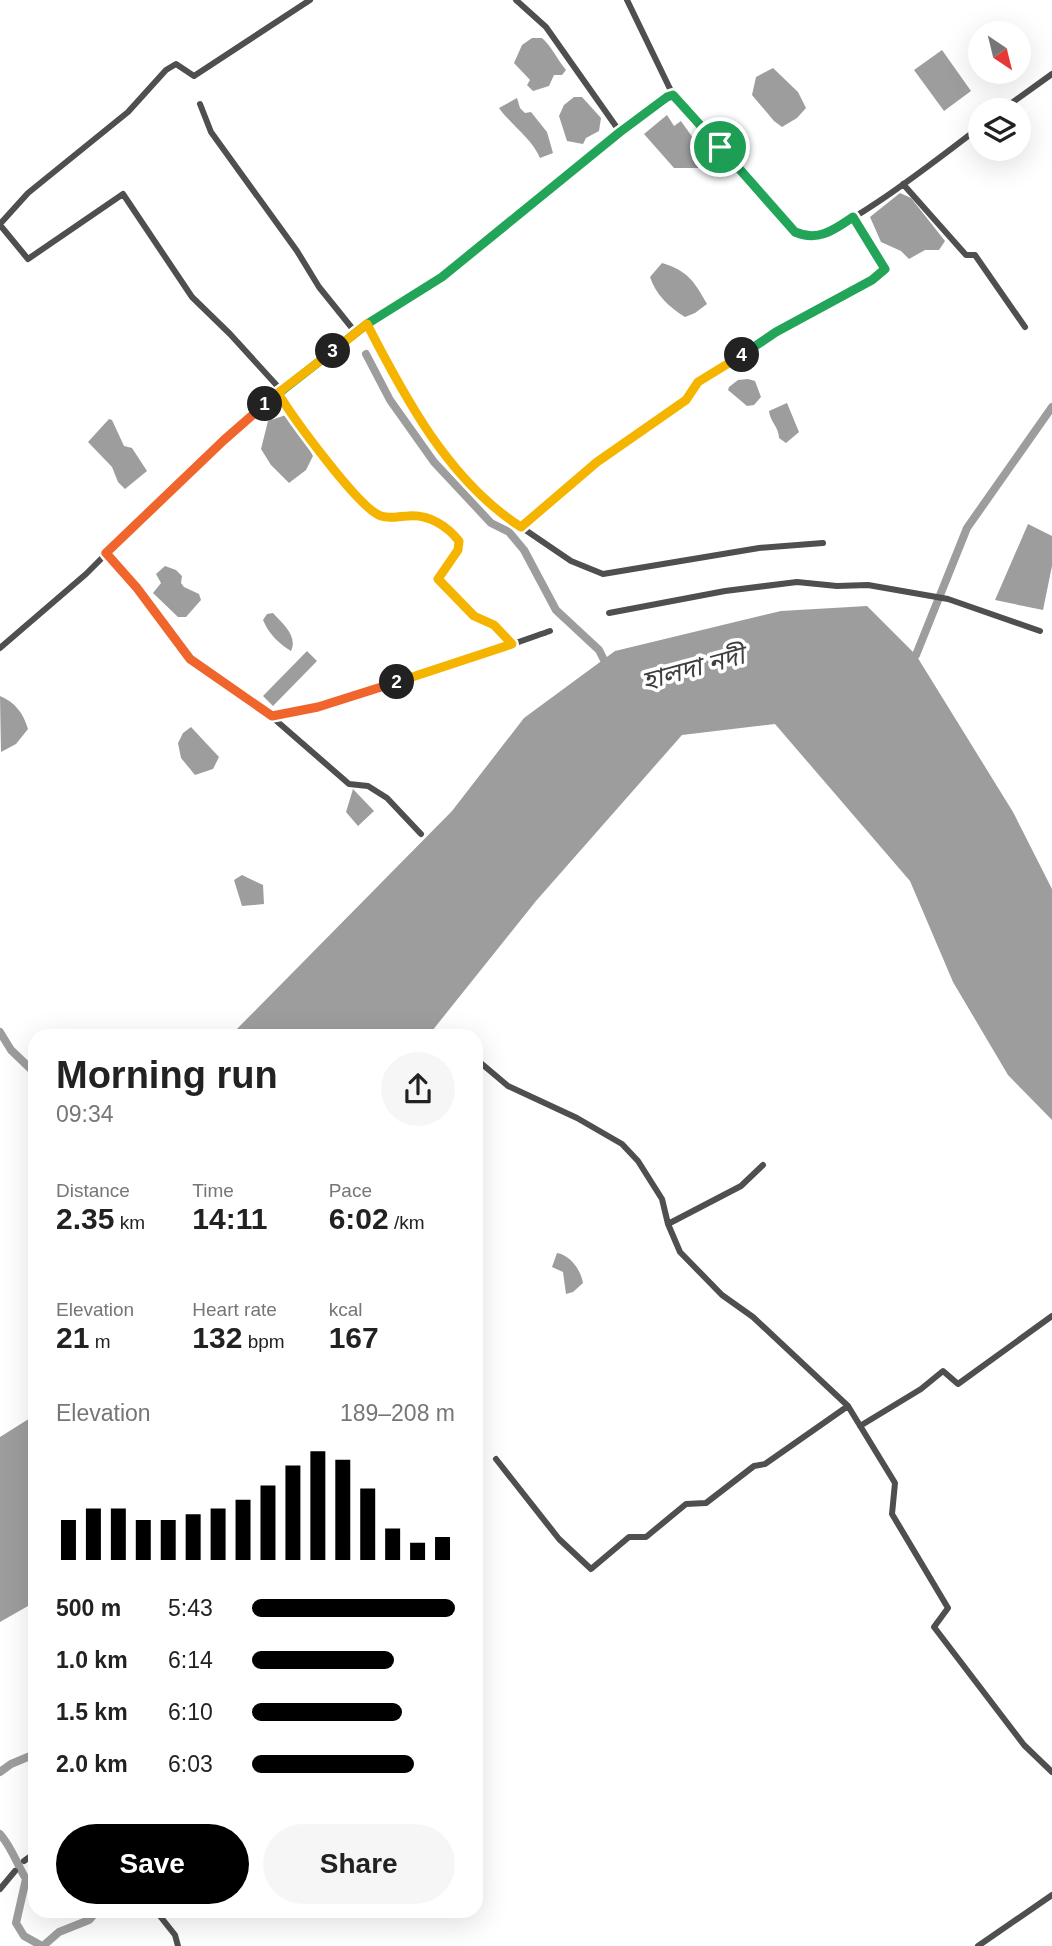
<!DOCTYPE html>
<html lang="en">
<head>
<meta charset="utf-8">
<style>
	:root { --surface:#fff; --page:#f6f6f6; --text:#222; --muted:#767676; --accent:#000 }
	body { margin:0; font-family:Arial,"Noto Sans Bengali",sans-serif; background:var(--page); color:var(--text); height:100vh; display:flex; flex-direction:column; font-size:26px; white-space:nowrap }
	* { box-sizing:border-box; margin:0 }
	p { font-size:23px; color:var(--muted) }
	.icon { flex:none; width:38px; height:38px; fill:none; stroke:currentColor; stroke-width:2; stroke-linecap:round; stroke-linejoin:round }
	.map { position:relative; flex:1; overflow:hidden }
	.drawer { position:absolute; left:28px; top:1029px; width:455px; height:889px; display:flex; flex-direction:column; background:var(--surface); border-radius:21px; box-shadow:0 7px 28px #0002 }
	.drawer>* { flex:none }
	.needle { width:46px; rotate:145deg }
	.fabs { position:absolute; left:968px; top:21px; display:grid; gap:14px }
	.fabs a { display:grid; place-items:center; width:63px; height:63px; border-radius:50%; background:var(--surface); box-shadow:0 7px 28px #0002; font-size:35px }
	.pin { position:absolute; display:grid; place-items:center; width:60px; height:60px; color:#fff; margin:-30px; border:4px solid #fff; border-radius:50%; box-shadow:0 2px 7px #0007 }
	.km { position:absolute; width:35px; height:35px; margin:-18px; border-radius:50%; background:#222; color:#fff; font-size:19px; line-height:35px; text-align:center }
	.round { display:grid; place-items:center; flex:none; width:74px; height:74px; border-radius:37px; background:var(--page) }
	.overview { display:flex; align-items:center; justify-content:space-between; height:119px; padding:0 28px }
	h1 { font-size:38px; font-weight:800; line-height:52px }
	.figures { display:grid; grid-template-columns:repeat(3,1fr); gap:10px; height:119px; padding:7px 28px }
	.figures div { display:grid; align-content:center }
	.figures b { font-size:30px; font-weight:800 }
	.figures small { font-size:19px; font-weight:400 }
	.figures p { font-size:19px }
	.chart { height:196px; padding:14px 28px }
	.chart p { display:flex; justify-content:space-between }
	.chart svg { width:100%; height:126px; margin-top:7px; stroke:var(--accent); stroke-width:6 }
	.cta { display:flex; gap:14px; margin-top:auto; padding:14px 28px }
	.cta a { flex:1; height:80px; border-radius:42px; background:var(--accent); color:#fff; font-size:28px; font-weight:800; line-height:80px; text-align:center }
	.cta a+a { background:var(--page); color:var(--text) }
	ul { padding:0 28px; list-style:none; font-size:23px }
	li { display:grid; grid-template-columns:112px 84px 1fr; align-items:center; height:52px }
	li i { height:18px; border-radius:9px; background:var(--accent) }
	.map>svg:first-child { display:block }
</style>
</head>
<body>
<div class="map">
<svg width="1052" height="1946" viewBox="0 0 1052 1946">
	<rect width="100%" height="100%" fill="#fff"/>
	<path fill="#9d9d9d" d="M 532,38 L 542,38 C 552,47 557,59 566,70 L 562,75 L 554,75 L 549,86 L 533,91 L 527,85 L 530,80 L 514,63 L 522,45 Z
		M 942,50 L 971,91 L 944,111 L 914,70 Z
		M 773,68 L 798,92 L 806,108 L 797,118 L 782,127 L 774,121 L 752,95 L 756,77 Z
		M 574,97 L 582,97 L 601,118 L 599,131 L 586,138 L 583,144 L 567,141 L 559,116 L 564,105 Z
		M 517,98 L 520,108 L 525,113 L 531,112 L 547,132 L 553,153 L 540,158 C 532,139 512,126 499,108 Z
		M 667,115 L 674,126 L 681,121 C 690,135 708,152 699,168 L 674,168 L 644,134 Z
		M 900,193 L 911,198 L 945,241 L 939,250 L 925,250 L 909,259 L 901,251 L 881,242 L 870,217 Z
		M 662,263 C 688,271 694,281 707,304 L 695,313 L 685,317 C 669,307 656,295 650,277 Z
		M 748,379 L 755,381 L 761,397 L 754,405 L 747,406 L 728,390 L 729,387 L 738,380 Z
		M 787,403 L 799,432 L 786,443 L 779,438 C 779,427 770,422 769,411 Z
		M 286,415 L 299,431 L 313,456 L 306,470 L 289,483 L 271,465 L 261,449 L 268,421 Z
		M 109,419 L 112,420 L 124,446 L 132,448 L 147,471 L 125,489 L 118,482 L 112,467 L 88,442 Z
		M 1028,524 L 1052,536 L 1052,566 L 1043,610 L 995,600 Z
		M 165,566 L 176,570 L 182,576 L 181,583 L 184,587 L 199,594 L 201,600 L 186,617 L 178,617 L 153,593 L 161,583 L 156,574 Z
		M 867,606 L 916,655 L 1013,812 L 1052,889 L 1052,1120 L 1008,1075 L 953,982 L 910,881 L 775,724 L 682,735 L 536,901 L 428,1036 L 230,1036 L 452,811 L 524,718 L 615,651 L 781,611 Z
		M 273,613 C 283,624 298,636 291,651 C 278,643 269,634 263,620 L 267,614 Z
		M 307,651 L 317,661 L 273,706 L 263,696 Z
		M 0,696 C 16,703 23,713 28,729 L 16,744 L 1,752 Z
		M 191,727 L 219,757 L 213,769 L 195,775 L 181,758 L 178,743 L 183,733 Z
		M 353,789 L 374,811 L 358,826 L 346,812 Z
		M 242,875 L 263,885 L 264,904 L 242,906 L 234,880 Z
		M 557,1253 C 570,1255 581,1270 583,1283 L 573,1292 L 566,1294 L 563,1272 L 552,1267 Z
		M 35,1415 L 35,1602 L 0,1622 L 0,1437 Z"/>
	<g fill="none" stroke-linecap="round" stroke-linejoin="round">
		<path stroke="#9d9d9d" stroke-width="8" d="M 366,354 L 390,400 L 434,462 L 491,523 L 509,532 L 524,550 L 556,610 L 599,650 L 608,668
			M 910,662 L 916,655 L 967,528 L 1052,407
			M 0,1032 L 11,1050 L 35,1073
			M 0,1772 L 11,1764 L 35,1754
			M 0,1834 C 13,1849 16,1863 26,1879 L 16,1923 L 24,1936 L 42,1946
			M 43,1946 L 59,1932 L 89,1920 L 97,1911"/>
		<path stroke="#4f4f4f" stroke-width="6" d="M 516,0 L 546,27 L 620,132
			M 627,0 L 673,95
			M 200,104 L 211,132 L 297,251 L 319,287 L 356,333
			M 1002,110 L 1052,74
			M 903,184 L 966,255 L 975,255 L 1025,327
			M 0,224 L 28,193 L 128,112 L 166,70 L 176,64 L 194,76 L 310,0
			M 0,225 L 28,259 L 123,194 L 192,297 L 230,334 L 281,390
			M 367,324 C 405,398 449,481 521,527 L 597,462 L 686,400 L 697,382 L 727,366 L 776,332 L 872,280 L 885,269 L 853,217
			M 278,393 C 292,417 359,509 381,516 C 390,519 399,516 408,516 C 429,514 447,525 459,541 L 458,550 L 437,578 L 474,616 L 493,625 L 512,644
			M 521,527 L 571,561 L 603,574 L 759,548 L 823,543
			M 105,553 L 137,588 L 190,658 L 272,717 C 367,696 459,663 550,631
			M 609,613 L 725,591 L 797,582 L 837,586 L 868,585 L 948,599 L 1040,631
			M 0,648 L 86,574 L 162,498 L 281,390 L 367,324 L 442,277 L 620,132 L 667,97 L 673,95 L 683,104 C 701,125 786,232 805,237 C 833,243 953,147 980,127
			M 272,717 L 349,784 L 368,786 L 387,798 L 421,834
			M 476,1059 L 508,1086 L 577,1118 L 622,1144 L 638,1161 L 662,1199 L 668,1224 L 680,1252 L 722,1295 L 753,1317 L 848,1406 L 895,1483 L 892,1514 L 948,1608 L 934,1627 L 1024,1745 L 1052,1772
			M 668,1224 L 741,1186 L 763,1165
			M 860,1426 L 921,1389 L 943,1371 L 958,1384 L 1052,1316
			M 496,1459 L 559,1539 L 591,1569 L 629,1537 L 646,1537 L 686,1504 L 706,1503 L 754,1466 L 765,1464 L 848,1406
			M 24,1861 L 35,1853
			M 0,1889 L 15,1871
			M 156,1911 L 175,1935 L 178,1946
			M 978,1946 L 1052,1895"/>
	</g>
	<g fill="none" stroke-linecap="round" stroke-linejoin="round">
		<defs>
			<path id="split-1" d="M 265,404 L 367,324 L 442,277 L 620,132 L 667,97 L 673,95 L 720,147"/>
			<path id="split-2" d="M 265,404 L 224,440 L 106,553 L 137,588 L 190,659 L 272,716 L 318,707 L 397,682"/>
			<path id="split-3" d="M 333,351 L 278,393 C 292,416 359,509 381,516 C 390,519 399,516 408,516 C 429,514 447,526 459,541 L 458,550 L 438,579 L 474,616 L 494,625 L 512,644 L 397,682"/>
			<path id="split-4" d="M 333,351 L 367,324 C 405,398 449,481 521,527 L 597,462 L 686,400 L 698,382 L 742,355"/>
			<path id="split-5" d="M 720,147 L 795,232 C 818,242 834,230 853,217 L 885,269 L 872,280 L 776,332 L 742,355"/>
		</defs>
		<use href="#split-1" stroke="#fff" stroke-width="14"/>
		<use href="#split-2" stroke="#fff" stroke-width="14"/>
		<use href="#split-3" stroke="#fff" stroke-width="14"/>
		<use href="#split-4" stroke="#fff" stroke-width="14"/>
		<use href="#split-5" stroke="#fff" stroke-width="14"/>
		<use href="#split-1" stroke="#22a559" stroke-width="9"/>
		<use href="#split-2" stroke="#f0652b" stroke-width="9"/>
		<use href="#split-3" stroke="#f5b400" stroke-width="9"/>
		<use href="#split-4" stroke="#f5b400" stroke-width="9"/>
		<use href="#split-5" stroke="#22a559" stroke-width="9"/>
	</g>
	<g text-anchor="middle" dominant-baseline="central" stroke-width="7" stroke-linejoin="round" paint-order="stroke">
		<g font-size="26" font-style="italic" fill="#3e3e3e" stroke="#fff">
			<text transform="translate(693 668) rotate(-15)">হালদা নদী</text>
		</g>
	</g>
</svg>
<div class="fabs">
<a><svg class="needle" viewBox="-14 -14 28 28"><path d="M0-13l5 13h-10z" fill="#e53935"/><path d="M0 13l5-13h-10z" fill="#767676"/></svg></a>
<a><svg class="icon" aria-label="layers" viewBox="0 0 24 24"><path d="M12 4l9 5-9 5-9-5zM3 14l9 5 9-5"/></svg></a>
</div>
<div class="pin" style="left:720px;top:147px;background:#1e9e55"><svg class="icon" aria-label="arrive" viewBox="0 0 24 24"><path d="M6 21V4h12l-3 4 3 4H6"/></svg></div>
<b class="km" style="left:265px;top:404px">1</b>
<b class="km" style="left:397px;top:682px">2</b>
<b class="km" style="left:333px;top:351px">3</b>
<b class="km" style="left:742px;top:355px">4</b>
<section class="drawer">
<div class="overview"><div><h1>Morning run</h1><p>09:34</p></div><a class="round"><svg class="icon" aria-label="share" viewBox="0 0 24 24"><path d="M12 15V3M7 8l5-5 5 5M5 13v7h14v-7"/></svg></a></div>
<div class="figures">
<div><p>Distance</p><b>2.35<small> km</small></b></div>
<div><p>Time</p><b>14:11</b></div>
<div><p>Pace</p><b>6:02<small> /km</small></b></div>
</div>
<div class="figures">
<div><p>Elevation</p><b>21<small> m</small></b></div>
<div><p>Heart rate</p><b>132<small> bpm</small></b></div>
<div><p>kcal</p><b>167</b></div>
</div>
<div class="chart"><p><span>Elevation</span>189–208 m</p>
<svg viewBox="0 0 160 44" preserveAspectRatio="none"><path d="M5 44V30M15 44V26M25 44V26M35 44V30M45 44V30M55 44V28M65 44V26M75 44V23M85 44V18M95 44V11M105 44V6M115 44V9M125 44V19M135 44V33M145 44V38M155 44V36"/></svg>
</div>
<ul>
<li><b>500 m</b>5:43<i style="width:100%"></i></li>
<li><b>1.0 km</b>6:14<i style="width:70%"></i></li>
<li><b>1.5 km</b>6:10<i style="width:74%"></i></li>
<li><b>2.0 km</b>6:03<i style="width:80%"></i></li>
</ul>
<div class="cta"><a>Save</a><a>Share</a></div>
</section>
</div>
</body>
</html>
